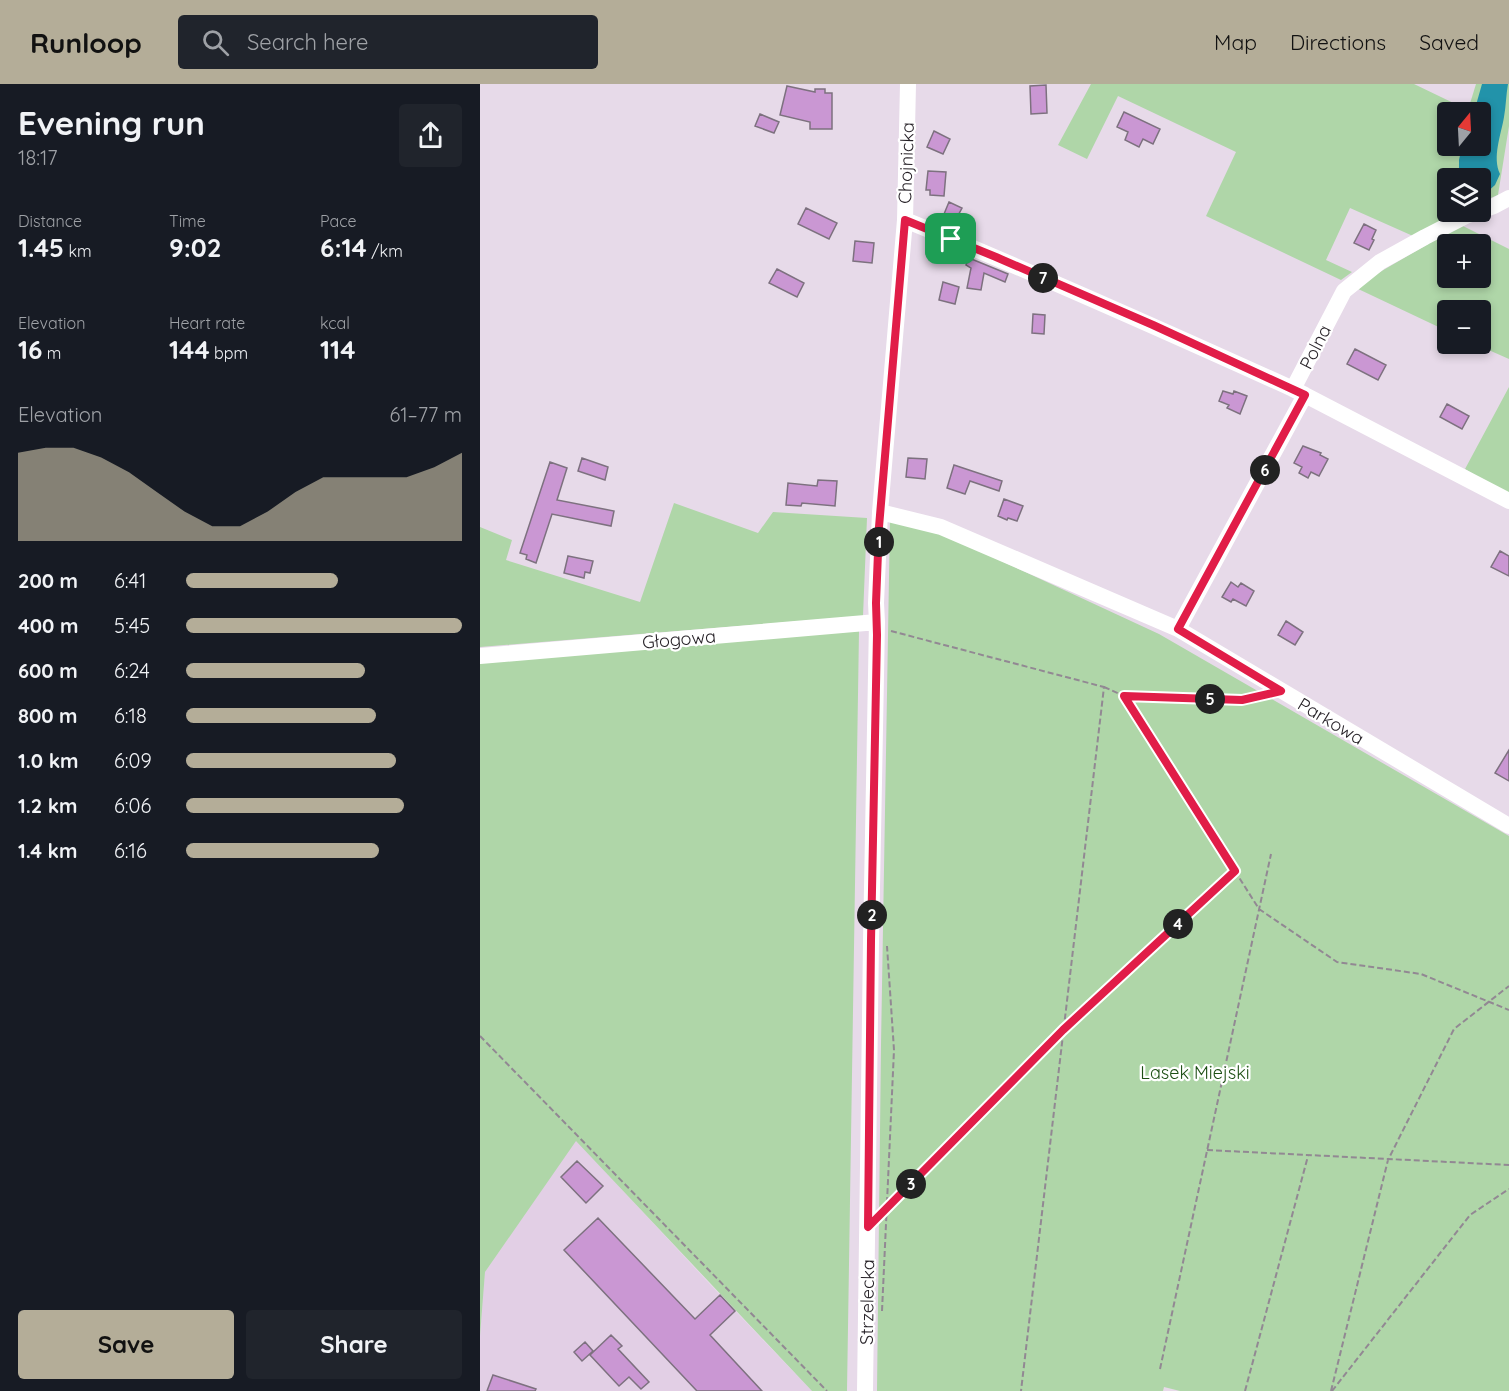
<!DOCTYPE html>
<html lang="en">
<head>
<meta charset="utf-8">
<style>
	:root { --surface:#171b24; --page:#20242c; --text:#f1f3f6; --muted:#9ea1a6; --accent:#b4ad98 }
	body { margin:0; font-family:Quicksand,sans-serif; background:var(--page); color:var(--text); height:100vh; display:flex; flex-direction:column; font-size:22px; white-space:nowrap }
	* { box-sizing:border-box; margin:0 }
	p { font-size:20px; color:var(--muted) }
	.icon { flex:none; width:33px; height:33px; fill:none; stroke:currentColor; stroke-width:2; stroke-linecap:round; stroke-linejoin:round }
	.map { position:relative; flex:1; overflow:hidden }
	.details { display:flex; flex-direction:column; background:var(--surface); width:480px }
	.details>* { flex:none }
	.needle { width:39px; rotate:18deg }
	.buttons { position:absolute; left:957px; top:18px; display:grid; gap:12px }
	.buttons a { display:grid; place-items:center; width:54px; height:54px; border-radius:6px; background:var(--surface); box-shadow:0 3px 9px #0003; font-size:30px }
	.pin { position:absolute; display:grid; place-items:center; width:51px; height:51px; color:#fff; margin:-26px; border-radius:12px; box-shadow:0 3px 9px #0006 }
	.km { position:absolute; width:30px; height:30px; margin:-15px; border-radius:50%; background:#222; color:#fff; font-size:16px; line-height:30px; text-align:center }
	.round { display:grid; place-items:center; flex:none; width:63px; height:63px; border-radius:6px; background:var(--page) }
	.summary { display:flex; align-items:center; justify-content:space-between; height:102px; padding:0 18px }
	h1 { font-size:33px; font-weight:700; line-height:45px }
	.metrics { display:grid; grid-template-columns:repeat(3,1fr); gap:9px; height:102px; padding:6px 18px }
	.metrics div { display:grid; align-content:center }
	.metrics b { font-size:26px; font-weight:700 }
	.metrics small { font-size:16px; font-weight:400 }
	.metrics p { font-size:16px }
	.chart { height:168px; padding:12px 18px }
	.chart p { display:flex; justify-content:space-between }
	.chart svg { width:100%; height:108px; margin-top:6px; fill:var(--accent); opacity:.7 }
	.primary-button { display:flex; gap:12px; margin-top:auto; padding:12px 18px }
	.primary-button a { flex:1; height:69px; border-radius:6px; background:var(--accent); color:#111; font-size:24px; font-weight:700; line-height:69px; text-align:center }
	.primary-button a+a { background:var(--page); color:var(--text) }
	ul { padding:0 18px; list-style:none; font-size:20px }
	li { display:grid; grid-template-columns:96px 72px 1fr; align-items:center; height:45px }
	li i { height:15px; border-radius:8px; background:var(--accent) }
	header { display:flex; align-items:center; gap:36px; box-sizing:border-box; height:84px; padding:0 30px; background:var(--accent); color:#111 }
	header strong { font-size:28px }
	nav { display:flex; gap:33px; margin-inline-start:auto; font-size:21px }
	.search { width:420px; height:54px; background:var(--page); display:flex; align-items:center; gap:15px; box-sizing:border-box; padding:0 21px; border-radius:6px; color:var(--muted); font-size:22px }
	main { display:flex; flex:1; min-height:0 }
	.map>svg:first-child { display:block }
</style>
</head>
<body>
<header>
<strong>Runloop</strong>
<div class="search"><svg class="icon" aria-label="search" viewBox="0 0 24 24"><circle cx="10" cy="10" r="6"/><path d="M15 15l6 6"/></svg>Search here</div>
<nav><a>Map</a><a>Directions</a><a>Saved</a></nav>
</header>
<main>
<section class="details">
<div class="summary"><div><h1>Evening run</h1><p>18:17</p></div><a class="round"><svg class="icon" aria-label="share" viewBox="0 0 24 24"><path d="M12 15V3M7 8l5-5 5 5M5 13v7h14v-7"/></svg></a></div>
<div class="metrics">
<div><p>Distance</p><b>1.45<small> km</small></b></div>
<div><p>Time</p><b>9:02</b></div>
<div><p>Pace</p><b>6:14<small> /km</small></b></div>
</div>
<div class="metrics">
<div><p>Elevation</p><b>16<small> m</small></b></div>
<div><p>Heart rate</p><b>144<small> bpm</small></b></div>
<div><p>kcal</p><b>114</b></div>
</div>
<div class="chart"><p><span>Elevation</span>61–77 m</p>
<svg viewBox="0 0 160 44" preserveAspectRatio="none"><path d="M0 44V8L10 6L20 6L30 10L40 16L50 24L60 32L70 38L80 38L90 32L100 24L110 18L120 18L130 18L140 18L150 14L160 8V44z"/></svg>
</div>
<ul>
<li><b>200 m</b>6:41<i style="width:55%"></i></li>
<li><b>400 m</b>5:45<i style="width:100%"></i></li>
<li><b>600 m</b>6:24<i style="width:65%"></i></li>
<li><b>800 m</b>6:18<i style="width:69%"></i></li>
<li><b>1.0 km</b>6:09<i style="width:76%"></i></li>
<li><b>1.2 km</b>6:06<i style="width:79%"></i></li>
<li><b>1.4 km</b>6:16<i style="width:70%"></i></li>
</ul>
<div class="primary-button"><a>Save</a><a>Share</a></div>
</section>
<div class="map">
<svg width="1029" height="1307" viewBox="0 0 1029 1307">
	<rect width="100%" height="100%" fill="#e7dae9"/>
	<path fill="#e2cfe5" d="M 96,1056 L 237,1208 L 332,1307 L 0,1307 L 0,1252 L 5,1188 Z"/>
	<path fill="#afd6a8" fill-rule="evenodd" d="M 611,0 L 934,0 L 988,26 L 996,0 L 1029,0 L 1029,42 L 1018,111 L 1001,118 L 1000,94 L 968,94 L 968,128 L 980,128 L 933,152 L 870,124 L 846,176 L 872,188 L 861,196 L 726,132 L 756,68 L 638,12 L 607,75 L 578,61 ZM 968,28 L 1000,28 L 1000,62 L 968,62 Z
		M 981,141 L 1029,165 L 1029,275 L 995,260 L 1000,260 L 1000,226 L 968,226 L 967,247 L 874,203 ZM 968,160 L 1000,160 L 1000,194 L 968,194 Z
		M 1029,303 L 1029,412 L 985,385 Z
		M 194,419 L 278,449 L 293,428 L 387,434 L 383,532 L 0,563 L 0,443 L 32,456 L 26,476 L 160,518 Z
		M 410,434 L 459,448 L 679,550 L 1029,752 L 1029,1307 L 700,1307 L 684,1303 L 683,1307 L 397,1307 L 401,961 Z
		M 379,547 L 367,1307 L 332,1307 L 96,1057 L 5,1188 L 0,1252 L 0,576 Z"/>
	<path fill="#2293aa" d="M 1002,0 L 1028,0 C 1026,11 1026,22 1024,33 C 1021,51 1012,73 1020,90 L 1015,101 L 1005,110 L 1001,108 L 1000,94 L 987,94 L 979,86 L 979,76 L 982,62 L 1000,62 L 1000,28 L 994,28 Z"/>
	<path fill="#ca97d3" stroke="#7d717f" stroke-width="1.5" d="M 566,1 L 567,29 L 551,30 L 550,2 Z
		M 307,2 L 335,8 L 335,5 L 345,5 L 345,9 L 352,9 L 352,45 L 330,45 L 330,38 L 300,31 Z
		M 644,28 L 680,45 L 673,60 L 663,55 L 659,63 L 645,56 L 648,48 L 637,43 Z
		M 280,30 L 299,38 L 294,49 L 275,42 Z
		M 454,47 L 470,55 L 463,70 L 447,63 Z
		M 448,87 L 466,88 L 464,112 L 450,111 L 450,106 L 446,106 Z
		M 469,118 L 482,124 L 476,135 L 464,130 Z
		M 326,124 L 357,139 L 349,155 L 318,140 Z
		M 884,140 L 896,146 L 892,155 L 894,156 L 889,166 L 874,159 Z
		M 375,157 L 394,159 L 392,179 L 373,177 Z
		M 489,174 L 528,190 L 525,198 L 504,189 L 501,206 L 487,204 L 491,184 L 486,181 Z
		M 297,185 L 324,199 L 317,213 L 289,199 Z
		M 463,198 L 479,203 L 475,220 L 459,216 Z
		M 553,230 L 565,231 L 564,250 L 552,249 Z
		M 875,265 L 906,281 L 898,296 L 867,280 Z
		M 743,307 L 753,310 L 754,307 L 767,312 L 760,330 L 747,324 L 749,321 L 739,317 Z
		M 967,320 L 989,332 L 982,345 L 960,333 Z
		M 823,362 L 841,369 L 840,371 L 848,375 L 839,392 L 831,388 L 828,394 L 819,389 L 822,383 L 814,379 Z
		M 102,374 L 128,383 L 125,396 L 98,387 Z
		M 428,374 L 447,375 L 445,395 L 426,393 Z
		M 70,378 L 87,384 L 77,416 L 134,427 L 131,442 L 72,430 L 56,479 L 46,475 L 47,471 L 40,469 Z
		M 474,381 L 522,397 L 519,407 L 490,397 L 485,410 L 467,404 Z
		M 338,396 L 357,397 L 355,422 L 322,419 L 321,422 L 306,421 L 308,399 L 337,402 Z
		M 524,415 L 543,422 L 537,437 L 528,434 L 527,436 L 518,432 Z
		M 1020,467 L 1029,472 L 1029,492 L 1011,483 Z
		M 88,472 L 113,477 L 110,489 L 105,488 L 104,494 L 84,489 Z
		M 751,498 L 758,503 L 761,499 L 774,507 L 766,522 L 753,515 L 751,518 L 742,513 Z
		M 806,537 L 823,548 L 815,561 L 798,551 Z
		M 1029,666 L 1029,697 L 1015,689 Z
		M 97,1077 L 123,1102 L 106,1119 L 81,1093 Z
		M 118,1134 L 215,1235 L 240,1211 L 255,1227 L 230,1251 L 282,1307 L 217,1307 L 84,1166 Z
		M 131,1251 L 142,1262 L 138,1265 L 169,1298 L 161,1305 L 149,1293 L 139,1302 L 110,1271 Z
		M 105,1258 L 113,1267 L 102,1277 L 94,1268 Z
		M 13,1291 L 56,1305 L 55,1307 L 7,1307 Z"/>
	<g fill="none" stroke-linecap="round" stroke-linejoin="round">
		<path stroke="#928893" stroke-width="2" stroke-dasharray="6 3" stroke-linecap="butt" d="M 411,547 L 624,603 L 541,1307
			M 624,603 L 644,612 L 762,616 L 780,612
			M 644,612 L 779,825 L 857,878 L 941,890 L 1029,926
			M 0,952 L 347,1307
			M 727,1066 L 1029,1081
			M 403,1128 L 583,946 L 754,788
			M 402,1227 L 414,966 L 407,862
			M 680,1285 L 791,770
			M 765,1307 L 828,1072
			M 851,1307 L 908,1076 L 974,945 L 1029,902
			M 852,1307 L 990,1131 L 1029,1105"/>
		<path stroke="#fff" stroke-width="16" d="M 1000,127 L 1014,122 L 1029,114
			M 425,136 C 556,189 685,247 813,305 L 864,207 L 900,178 L 945,153 L 988,131 L 998,128
			M 813,305 L 825,311 L 698,545 L 1029,742
			M 825,311 L 1029,417
			M 400,428 L 461,443 L 698,545
			M 0,572 L 397,538
			M 385,1307 L 391,857 L 397,538 L 396,519 L 400,428 L 425,136 L 428,0"/>
	</g>
	<g fill="none" stroke-linecap="round" stroke-linejoin="round">
		<defs>
			<path id="route" d="M 425,136 L 516,173 L 673,241 L 825,311 L 698,545 L 801,607 L 762,616 L 644,612 L 755,787 L 583,946 L 388,1143 L 391,857 L 397,551 L 396,519 L 399,443 Z"/>
		</defs>
		<use href="#route" stroke="#fff" stroke-width="12"/>
		<use href="#route" stroke="#e11d48" stroke-width="8"/>
	</g>
	<g text-anchor="middle" dominant-baseline="central" stroke-width="4.5" stroke-linejoin="round" paint-order="stroke">
		<g font-size="18" fill="#231e24" stroke="#fff">
			<text transform="translate(426 79) rotate(-88)">Chojnicka</text>
			<text transform="translate(835 263) rotate(-63)">Polna</text>
			<text transform="translate(199 555) rotate(-5)">Głogowa</text>
			<text transform="translate(851 637) rotate(31)">Parkowa</text>
			<text transform="translate(387 1218) rotate(-89)">Strzelecka</text>
		</g>
		<g font-size="18" fill="#1d4f14" stroke="#fff">
			<text x="715" y="988">Lasek Miejski</text>
		</g>
	</g>
</svg>
<div class="buttons">
<a><svg class="needle" viewBox="-14 -14 28 28"><path d="M0-13l5 13h-10z" fill="#e53935"/><path d="M0 13l5-13h-10z" fill="#9ea1a6"/></svg></a>
<a><svg class="icon" aria-label="layers" viewBox="0 0 24 24"><path d="M12 4l9 5-9 5-9-5zM3 14l9 5 9-5"/></svg></a>
<a>+</a>
<a>−</a>
</div>
<div class="pin" style="left:471px;top:155px;background:#1e9e55"><svg class="icon" aria-label="arrive" viewBox="0 0 24 24"><path d="M6 21V4h12l-3 4 3 4H6"/></svg></div>
<b class="km" style="left:399px;top:458px">1</b>
<b class="km" style="left:392px;top:831px">2</b>
<b class="km" style="left:431px;top:1100px">3</b>
<b class="km" style="left:698px;top:840px">4</b>
<b class="km" style="left:730px;top:615px">5</b>
<b class="km" style="left:785px;top:386px">6</b>
<b class="km" style="left:563px;top:194px">7</b>
</div>
</main>
</body>
</html>
